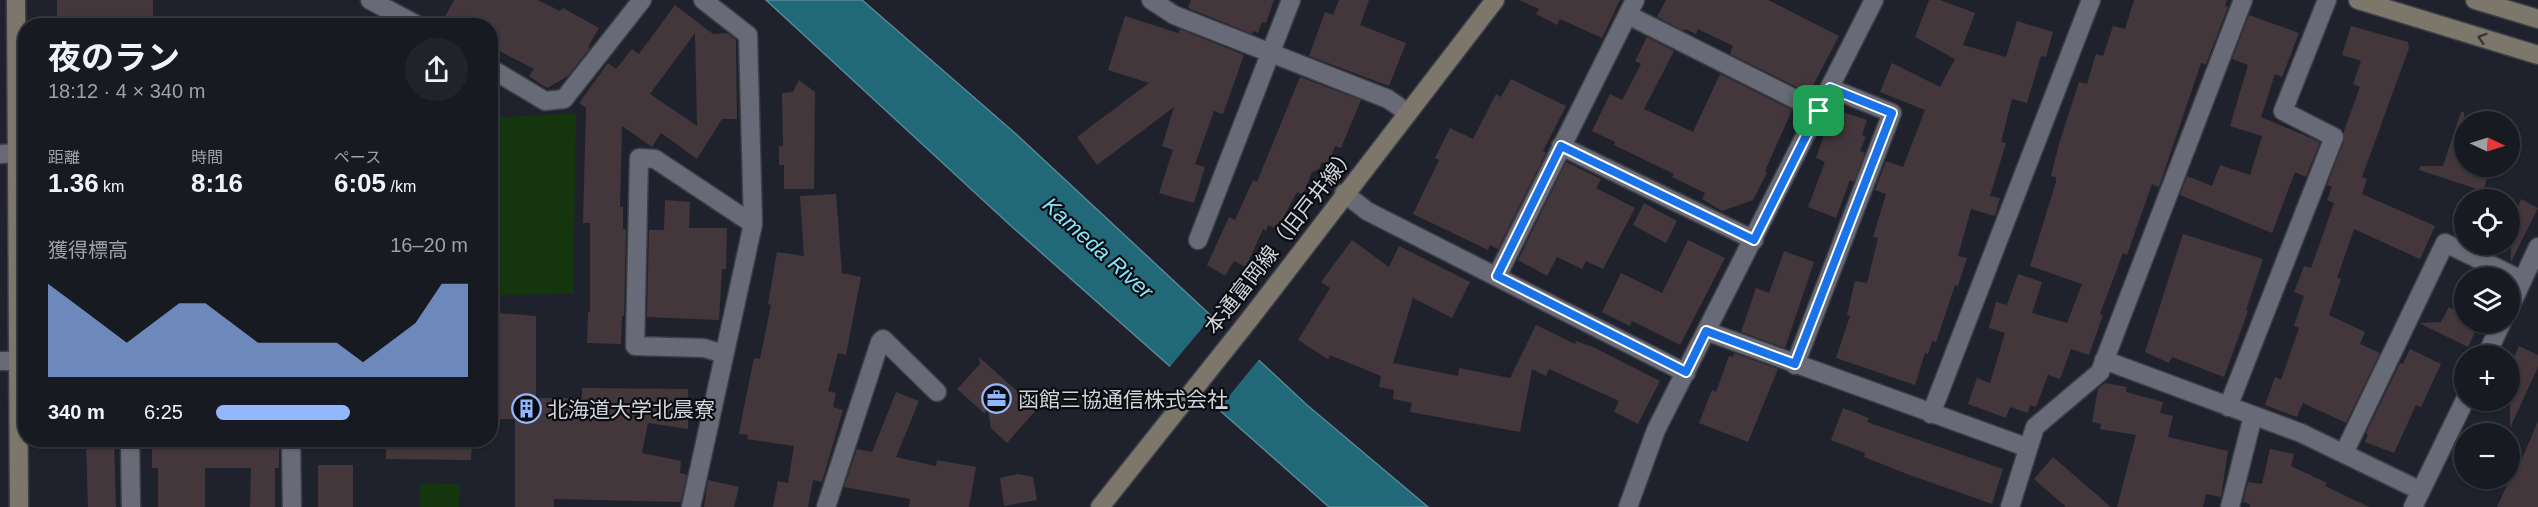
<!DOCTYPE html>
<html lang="ja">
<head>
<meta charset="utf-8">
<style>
	:root { --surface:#171a21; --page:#20232a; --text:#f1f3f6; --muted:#9ea1a5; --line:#36383f; --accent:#92b7fd }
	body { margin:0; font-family:Arial,"Noto Sans JP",sans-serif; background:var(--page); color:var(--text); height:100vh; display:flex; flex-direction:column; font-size:22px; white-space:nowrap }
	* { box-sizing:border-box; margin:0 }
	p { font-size:20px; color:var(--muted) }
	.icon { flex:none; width:33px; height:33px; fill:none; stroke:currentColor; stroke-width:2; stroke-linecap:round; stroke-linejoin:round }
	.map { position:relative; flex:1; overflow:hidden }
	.drawer { position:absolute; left:18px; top:18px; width:480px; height:429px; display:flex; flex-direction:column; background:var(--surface); border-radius:24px; box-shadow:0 2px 4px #0004,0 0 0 2px var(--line) }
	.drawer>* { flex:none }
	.needle { width:39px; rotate:94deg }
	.buttons { position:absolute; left:2454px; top:111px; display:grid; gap:12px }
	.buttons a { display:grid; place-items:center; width:66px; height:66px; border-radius:50%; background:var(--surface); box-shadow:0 2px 4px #0004,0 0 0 2px var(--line); font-size:30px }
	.pin { position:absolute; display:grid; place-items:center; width:51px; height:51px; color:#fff; margin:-26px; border-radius:12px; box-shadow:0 3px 9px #0006 }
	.round { display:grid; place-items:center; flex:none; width:63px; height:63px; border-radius:32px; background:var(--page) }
	.summary { display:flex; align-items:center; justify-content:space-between; height:102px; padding:0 30px }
	h1 { font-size:33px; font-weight:700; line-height:45px }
	.figures { display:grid; grid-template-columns:repeat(3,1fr); gap:9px; height:102px; padding:6px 30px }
	.figures div { display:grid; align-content:center }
	.figures b { font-size:26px; font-weight:700 }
	.figures small { font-size:16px; font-weight:400 }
	.figures p { font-size:16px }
	.chart { height:168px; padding:12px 30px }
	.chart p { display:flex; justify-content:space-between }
	.chart svg { width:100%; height:108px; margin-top:6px; fill:var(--accent); opacity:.7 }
	ul { padding:0 30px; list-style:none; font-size:20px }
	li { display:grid; grid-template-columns:96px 72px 1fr; align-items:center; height:45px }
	li i { height:15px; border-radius:8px; background:var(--accent) }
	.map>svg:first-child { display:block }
</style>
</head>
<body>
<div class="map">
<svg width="2538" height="507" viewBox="0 0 2538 507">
	<rect width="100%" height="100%" fill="#1f222c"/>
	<path fill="#15350e" d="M 576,113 L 573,294 L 491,295 L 491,118 Z
		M 420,483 L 460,484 L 459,507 L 420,507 Z"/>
	<path fill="#216878" stroke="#568896" stroke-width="1.5" d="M 766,0 L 862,0 L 1016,134 L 1307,405 L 1428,507 L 1329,507 L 1010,225 Z"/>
	<path fill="#1f222c" d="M 1214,314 L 1261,357 L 1216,412 L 1168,369 Z"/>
	<path fill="#43373b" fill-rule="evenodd" d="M 57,0 L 153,0 L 153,26 L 122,26 L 122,22 L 57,26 Z
		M 454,0 L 538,0 L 560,11 L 563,8 L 599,28 L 588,47 L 590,48 L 568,76 L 547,88 L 529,76 L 534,69 L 490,46 L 490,26 L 440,26 Z
		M 1191,0 L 1274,0 L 1266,23 L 1262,22 L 1258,33 L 1253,31 L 1252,34 L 1188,8 Z
		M 1339,0 L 1369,0 L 1360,25 L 1406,43 L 1389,86 L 1309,56 L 1325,12 L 1333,15 Z
		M 1519,0 L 1620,0 L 1602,38 L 1560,19 L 1557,25 L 1536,14 L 1539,9 Z
		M 1666,0 L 1768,0 L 1839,36 L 1809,93 L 1730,54 L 1733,46 L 1698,29 L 1696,34 L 1685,29 L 1684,31 L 1657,17 Z
		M 1929,0 L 1940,0 L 1975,13 L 1963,45 L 2006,57 L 2017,21 L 2053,32 L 2046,57 L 2041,56 L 2027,103 L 2012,99 L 2001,142 L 2006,143 L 1990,196 L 2000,198 L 1995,216 L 1971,209 L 1958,256 L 1967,258 L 1958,286 L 1955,285 L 1936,342 L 1932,341 L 1928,354 L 1925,353 L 1915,385 L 1836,358 L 1850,316 L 1847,315 L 1855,281 L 1867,283 L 1878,238 L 1873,237 L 1886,194 L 1875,190 L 1886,161 L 1903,167 L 1925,110 L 1880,92 L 1892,63 L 1940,87 L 1955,59 L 1915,37 Z
		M 2134,0 L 2227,0 L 2225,6 L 2228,7 L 2206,64 L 2201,63 L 2159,187 L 2152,184 L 2127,255 L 2123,253 L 2100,314 L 2103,315 L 2089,355 L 2071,349 L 2060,379 L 2048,375 L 2036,407 L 2030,405 L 2028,413 L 2010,407 L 2006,418 L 1968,404 L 1977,378 L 1990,383 L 2005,333 L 1989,328 L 1996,302 L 2007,305 L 2018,274 L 2042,282 L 2032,313 L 2067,323 L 2082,284 L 2030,266 L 2056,182 L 2056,177 L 2051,176 L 2059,144 L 2079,82 L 2087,84 L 2096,54 L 2103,56 L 2113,26 L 2125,29 Z
		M 675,5 L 713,34 L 727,33 L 736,40 L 737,119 L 722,119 L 697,159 L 661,133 L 652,147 L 622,126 L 620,207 L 623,207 L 623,229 L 626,229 L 624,316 L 622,316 L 621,344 L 587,343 L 588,312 L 590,312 L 590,223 L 583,223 L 586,108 L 579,103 L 608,63 L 616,69 L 632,49 L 639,54 ZM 695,33 L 697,126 L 650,94 Z
		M 2249,15 L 2299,33 L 2282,77 L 2275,74 L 2261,117 L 2320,142 L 2306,177 L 2295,172 L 2272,233 L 2180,195 L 2187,176 L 2212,186 L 2220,165 L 2250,175 L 2262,136 L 2230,126 L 2248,65 L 2232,59 Z
		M 1125,16 L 1178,33 L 1180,29 L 1244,55 L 1223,114 L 1214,111 L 1195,164 L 1205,167 L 1194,203 L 1159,193 L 1173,150 L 1162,146 L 1174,107 L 1097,165 L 1077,137 L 1149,83 L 1108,70 Z
		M 2351,26 L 2408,42 L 2409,48 L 2362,177 L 2367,179 L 2362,194 L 2435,226 L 2420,259 L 2354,229 L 2337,278 L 2341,279 L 2329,315 L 2365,332 L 2360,344 L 2380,353 L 2346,423 L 2303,403 L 2297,417 L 2265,405 L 2275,377 L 2281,380 L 2299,328 L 2294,326 L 2304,296 L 2294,292 L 2304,266 L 2311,268 L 2334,203 L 2327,200 L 2332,187 L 2327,185 L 2344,141 L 2344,131 L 2360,87 L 2353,84 L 2361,61 L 2342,55 Z
		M 1647,37 L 1674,51 L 1644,109 L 1693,132 L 1720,74 L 1792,110 L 1765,171 L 1767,173 L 1753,200 L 1722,211 L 1702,199 L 1705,193 L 1672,177 L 1674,174 L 1614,145 L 1615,142 L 1592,131 L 1610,94 L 1622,100 L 1641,64 L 1635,61 Z
		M 1300,77 L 1361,100 L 1341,148 L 1335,146 L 1328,164 L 1322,162 L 1319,169 L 1312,172 L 1303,195 L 1297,192 L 1277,229 L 1268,225 L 1266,231 L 1263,229 L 1246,267 L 1234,261 L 1225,276 L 1207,265 L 1229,217 L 1235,220 L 1253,180 L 1257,182 Z
		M 1511,79 L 1566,106 L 1543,151 L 1546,153 L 1498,249 L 1490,245 L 1488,250 L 1413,214 L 1439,160 L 1435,158 L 1450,128 L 1473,139 L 1496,94 L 1501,97 Z
		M 799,80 L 815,92 L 814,189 L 784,189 L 784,165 L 779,165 L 779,146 L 783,146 L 782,93 L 793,92 Z
		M 1833,109 L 1867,120 L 1862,135 L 1866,137 L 1860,151 L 1865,153 L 1854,182 L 1850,180 L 1836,218 L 1808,207 L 1825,162 L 1816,158 Z
		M 2461,112 L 2464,112 L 2464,166 L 2491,166 L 2483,191 L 2419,170 L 2420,166 L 2443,166 Z
		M 1566,162 L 1601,179 L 1596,188 L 1635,208 L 1603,269 L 1586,261 L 1582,269 L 1557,257 L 1547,276 L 1518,260 Z
		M 836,194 L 842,273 L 861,277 L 846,355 L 838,353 L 828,391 L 836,393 L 833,407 L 843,410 L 822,482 L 813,480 L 808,507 L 773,507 L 778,481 L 788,483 L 794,446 L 747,439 L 748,435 L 739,434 L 743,412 L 754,358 L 760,359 L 771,305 L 768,304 L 777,252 L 804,256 L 800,196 Z
		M 2521,199 L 2538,208 L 2511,262 L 2510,206 L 2517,210 Z
		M 665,200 L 690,202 L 689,228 L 727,228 L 726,269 L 722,269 L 719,320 L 647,317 L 649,230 L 664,230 Z
		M 1644,203 L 1677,221 L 1666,243 L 1633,225 Z
		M 2183,234 L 2263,259 L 2246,310 L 2248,311 L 2224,377 L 2172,357 L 2169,363 L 2145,352 Z
		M 1352,240 L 1389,267 L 1399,246 L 1470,282 L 1452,318 L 1413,298 L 1393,363 L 1458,376 L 1459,368 L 1510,378 L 1536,325 L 1575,344 L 1576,341 L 1593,347 L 1660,381 L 1638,424 L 1614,412 L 1619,401 L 1549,369 L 1546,376 L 1532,369 L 1520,432 L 1410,412 L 1412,403 L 1393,399 L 1394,390 L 1379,387 L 1381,376 L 1330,355 L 1328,359 L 1298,340 L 1330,288 L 1321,282 Z
		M 1688,240 L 1725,258 L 1680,345 L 1632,321 L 1630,326 L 1602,312 L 1621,273 L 1662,293 Z
		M 1784,251 L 1814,262 L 1785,348 L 1741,332 L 1756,288 L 1769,293 Z
		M 2449,307 L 2464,315 L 2464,322 L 2480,322 L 2468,347 L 2419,323 L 2441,322 Z
		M 497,313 L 536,316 L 536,398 L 582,398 L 582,388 L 688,389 L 688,429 L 648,423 L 642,453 L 681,461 L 680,473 L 687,475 L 681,502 L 554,499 L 554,507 L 515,507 L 515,419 L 490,419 L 490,397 L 496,397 Z
		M 2519,346 L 2538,355 L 2538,367 L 2510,428 L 2510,366 Z
		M 2410,349 L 2441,364 L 2421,407 L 2416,405 L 2394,453 L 2365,442 L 2368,434 L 2366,433 L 2400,363 L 2403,364 Z
		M 1734,353 L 1778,369 L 1748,442 L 1699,423 L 1712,390 L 1716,392 L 1729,356 L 1733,357 Z
		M 979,357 L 1037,409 L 1007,443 L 991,428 L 987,405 L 985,414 L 957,389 L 980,364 Z
		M 2105,383 L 2127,387 L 2126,392 L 2163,402 L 2160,413 L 2173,416 L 2168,437 L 2228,451 L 2221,497 L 2206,494 L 2203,507 L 2117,507 L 2136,435 L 2100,429 L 2101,424 L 2092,422 L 2098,389 Z
		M 896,392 L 919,401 L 896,457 L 936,466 L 937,460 L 976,467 L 969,507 L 909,507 L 910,499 L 844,487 L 857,449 L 872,452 Z
		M 1843,408 L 1869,418 L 1867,422 L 2003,469 L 1992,504 L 1907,474 L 1864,457 L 1865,453 L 1831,440 Z
		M 2538,421 L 2538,507 L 2497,507 L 2516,465 L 2519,466 Z
		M 86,440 L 114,440 L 116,507 L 88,507 Z
		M 152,440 L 279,440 L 279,468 L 275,468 L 275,507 L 250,507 L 251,468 L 205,468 L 205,507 L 158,507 L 158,468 L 152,468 Z
		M 386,440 L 472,440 L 471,460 L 386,459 Z
		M 2270,449 L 2294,454 L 2291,466 L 2327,483 L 2325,486 L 2369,507 L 2250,507 L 2250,504 L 2243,502 L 2248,482 L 2262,484 Z
		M 2053,457 L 2111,507 L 2066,507 L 2034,479 Z
		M 318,465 L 353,465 L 353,507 L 318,507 Z
		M 1018,474 L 1033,477 L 1037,500 L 1004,506 L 1000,478 Z
		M 708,480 L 739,487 L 734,507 L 704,507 Z"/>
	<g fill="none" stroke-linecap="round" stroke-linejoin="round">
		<defs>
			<path id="street" d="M 370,0 L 419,26
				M 1151,0 L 1174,15 L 1388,99 L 1408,113
				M 1628,15 L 1819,111
				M 490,68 L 545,101 L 564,99 L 642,0
				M 1561,146 L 1754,240
				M 0,154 L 26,153
				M 1344,193 L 1367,211 L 1686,373
				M 1198,240 L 1291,0
				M 1497,276 L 1635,0
				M 2510,307 L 2538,247
				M 1706,331 L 2026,447
				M 724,354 L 704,348 L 635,346 L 639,158 L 655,159 L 753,224
				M 2486,356 L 2502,322
				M 2104,360 L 2301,433 L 2421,491
				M 0,361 L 18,361
				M 1795,365 L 1892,113 L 1830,88
				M 2228,407 L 2334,137 L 2283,111 L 2327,0
				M 1931,414 L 2091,0
				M 130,440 L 131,507
				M 291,440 L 292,507
				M 2344,453 L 2445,243 L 2522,280
				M 691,507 L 753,224 L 748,35 L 703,0
				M 826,507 L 880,342 L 883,339 L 937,392
				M 1628,507 L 1656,430 L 1874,0
				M 2010,507 L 2035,427 L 2100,372 L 2243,0
				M 2230,507 L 2253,416
				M 2413,507 L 2465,400"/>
			<path id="secondary" d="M 16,0 L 19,507
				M 2358,0 L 2538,55
				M 2475,0 L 2538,19
				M 1100,507 L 1249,320 L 1495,0"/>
		</defs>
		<use href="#street" stroke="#3d3f48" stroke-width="21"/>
		<use href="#secondary" stroke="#3d3f48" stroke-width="21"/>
		<use href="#street" stroke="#686b77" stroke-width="18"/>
		<use href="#secondary" stroke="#7d766a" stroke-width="18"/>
	</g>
	<defs><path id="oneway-chevron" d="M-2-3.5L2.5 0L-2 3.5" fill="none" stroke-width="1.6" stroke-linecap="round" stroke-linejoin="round" transform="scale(1.5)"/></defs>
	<use stroke="#383634" href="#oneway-chevron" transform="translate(2482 38) rotate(-163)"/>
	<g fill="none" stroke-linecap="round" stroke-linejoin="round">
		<defs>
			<path id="route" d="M 1830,88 L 1892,113 L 1795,364 L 1706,331 L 1686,372 L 1497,276 L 1561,146 L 1754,240 Z"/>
		</defs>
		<use href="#route" stroke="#fff" stroke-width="12"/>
		<use href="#route" stroke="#1a73e8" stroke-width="8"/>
	</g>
	<defs>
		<symbol id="office-ring" viewBox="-11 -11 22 22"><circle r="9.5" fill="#0a0c10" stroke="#92b7fd" stroke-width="1.5"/><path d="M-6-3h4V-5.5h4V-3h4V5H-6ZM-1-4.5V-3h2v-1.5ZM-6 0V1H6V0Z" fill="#92b7fd"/></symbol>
		<symbol id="building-ring" viewBox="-11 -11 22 22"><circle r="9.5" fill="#0a0c10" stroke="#92b7fd" stroke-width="1.5"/><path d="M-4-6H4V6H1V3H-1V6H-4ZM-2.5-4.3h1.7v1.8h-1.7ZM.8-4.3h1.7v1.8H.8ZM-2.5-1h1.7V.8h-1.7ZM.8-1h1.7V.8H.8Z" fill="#92b7fd"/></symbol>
	</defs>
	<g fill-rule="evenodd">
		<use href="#office-ring" x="980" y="382" width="33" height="33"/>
		<use href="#building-ring" x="510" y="392" width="33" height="33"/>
	</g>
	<g text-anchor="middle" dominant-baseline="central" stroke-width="4.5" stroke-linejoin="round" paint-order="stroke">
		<g font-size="21" fill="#d2d4db" stroke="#0a0c10">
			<text transform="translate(1280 240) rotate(-52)">本通富岡線（旧戸井線）</text>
		</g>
		<g font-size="21" fill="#d2d4db" stroke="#0a0c10" text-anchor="start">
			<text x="1018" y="399">函館三協通信株式会社</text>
			<text x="547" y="409">北海道大学北晨寮</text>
		</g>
		<g font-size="22" font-style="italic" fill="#86e6fe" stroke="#0a0c10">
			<text transform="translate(1098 248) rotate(42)">Kameda River</text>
		</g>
	</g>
</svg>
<div class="buttons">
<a><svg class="needle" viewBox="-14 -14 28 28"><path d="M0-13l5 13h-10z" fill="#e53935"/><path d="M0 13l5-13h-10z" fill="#9ea1a5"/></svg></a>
<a><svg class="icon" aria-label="locate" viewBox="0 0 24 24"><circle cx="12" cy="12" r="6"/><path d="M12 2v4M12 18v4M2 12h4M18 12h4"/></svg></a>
<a><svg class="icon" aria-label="layers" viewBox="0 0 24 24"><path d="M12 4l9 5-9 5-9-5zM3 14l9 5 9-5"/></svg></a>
<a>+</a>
<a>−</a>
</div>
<div class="pin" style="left:1819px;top:111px;background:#1e9e55"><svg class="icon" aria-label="arrive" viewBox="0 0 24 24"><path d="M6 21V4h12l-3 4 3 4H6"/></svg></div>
<section class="drawer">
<div class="summary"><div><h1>夜のラン</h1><p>18:12 · 4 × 340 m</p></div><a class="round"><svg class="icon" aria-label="share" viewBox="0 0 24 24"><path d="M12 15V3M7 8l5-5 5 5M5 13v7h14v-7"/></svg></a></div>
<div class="figures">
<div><p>距離</p><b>1.36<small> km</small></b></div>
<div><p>時間</p><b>8:16</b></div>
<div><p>ペース</p><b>6:05<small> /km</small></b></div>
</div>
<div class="chart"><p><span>獲得標高</span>16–20 m</p>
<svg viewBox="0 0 160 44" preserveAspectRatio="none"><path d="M0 44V6L10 14L20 22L30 30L40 22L50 14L60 14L70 22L80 30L90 30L100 30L110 30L120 38L130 30L140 22L150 6L160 6V44z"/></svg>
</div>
<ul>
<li><b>340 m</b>6:25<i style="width:53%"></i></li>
</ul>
</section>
</div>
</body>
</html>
